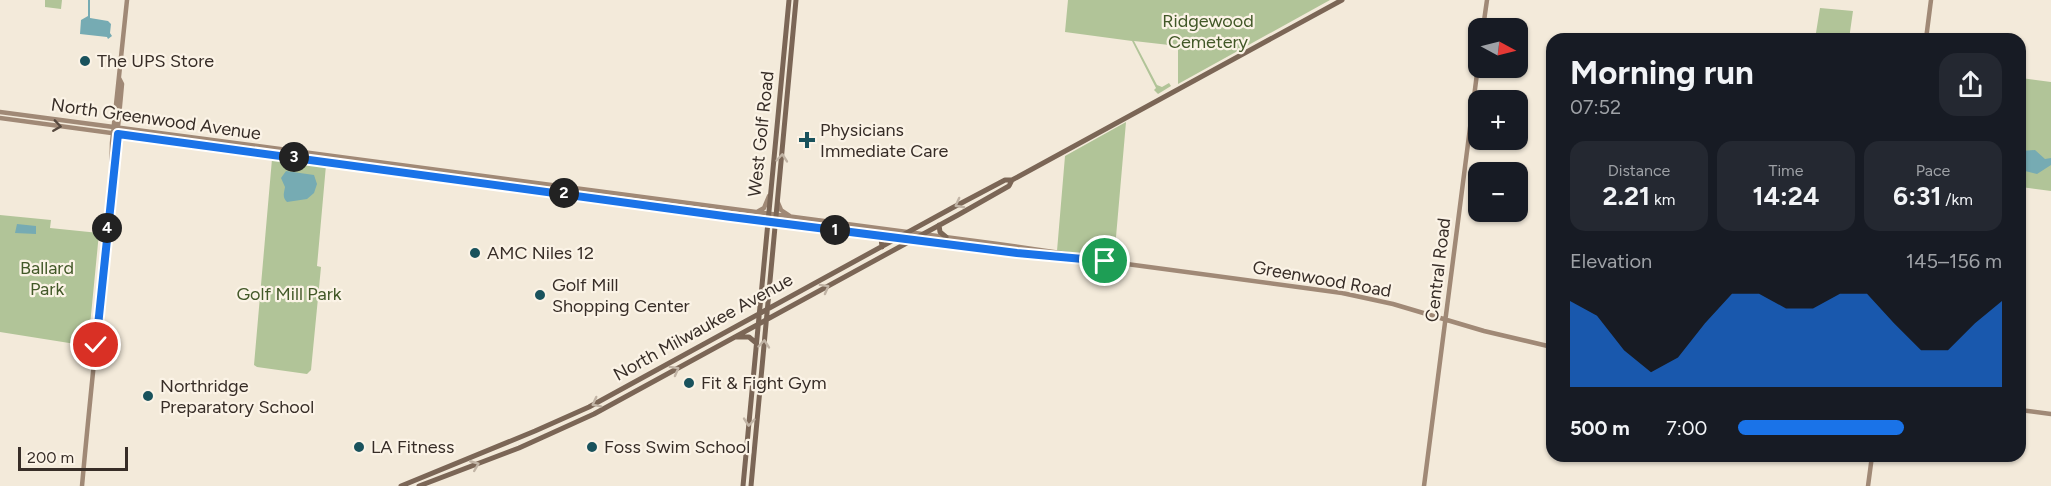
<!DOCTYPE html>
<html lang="en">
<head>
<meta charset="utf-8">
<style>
	:root { --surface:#171b24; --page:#242831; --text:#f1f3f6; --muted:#9ea1a6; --accent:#1a73e8 }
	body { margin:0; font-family:Figtree,sans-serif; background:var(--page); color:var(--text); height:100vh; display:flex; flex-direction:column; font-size:22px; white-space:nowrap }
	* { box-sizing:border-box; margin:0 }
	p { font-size:20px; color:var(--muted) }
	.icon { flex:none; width:33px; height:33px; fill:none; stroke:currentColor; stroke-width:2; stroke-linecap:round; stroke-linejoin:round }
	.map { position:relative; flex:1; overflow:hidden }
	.details { position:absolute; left:1546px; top:33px; width:480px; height:429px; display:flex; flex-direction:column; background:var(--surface); border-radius:18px; box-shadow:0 2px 4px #0004 }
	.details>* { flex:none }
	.needle { width:39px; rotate:97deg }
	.buttons { position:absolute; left:1468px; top:18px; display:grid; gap:12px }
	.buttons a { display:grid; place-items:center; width:60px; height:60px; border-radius:12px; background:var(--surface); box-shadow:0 2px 4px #0004; font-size:30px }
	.scale { position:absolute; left:18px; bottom:15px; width:110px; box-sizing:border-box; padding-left:6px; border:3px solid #372d27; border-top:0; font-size:16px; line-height:21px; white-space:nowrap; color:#372d27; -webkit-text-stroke:4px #fbf3e6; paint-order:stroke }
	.pin { position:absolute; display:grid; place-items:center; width:51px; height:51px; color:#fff; margin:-26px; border:3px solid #fff; border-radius:50%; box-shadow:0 2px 6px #0007 }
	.km { position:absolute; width:30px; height:30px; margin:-15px; border-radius:50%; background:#222; color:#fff; font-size:16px; line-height:30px; text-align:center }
	.round { display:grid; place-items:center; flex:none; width:63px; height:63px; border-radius:18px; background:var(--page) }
	.summary { display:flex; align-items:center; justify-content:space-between; height:102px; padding:0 24px }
	h1 { font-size:33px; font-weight:700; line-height:45px }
	.stats { display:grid; grid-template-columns:repeat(3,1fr); gap:9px; height:102px; padding:6px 24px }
	.stats div { display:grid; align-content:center; border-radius:15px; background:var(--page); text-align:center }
	.stats b { font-size:26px; font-weight:700 }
	.stats small { font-size:16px; font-weight:400 }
	.stats p { font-size:16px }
	.chart { height:168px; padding:12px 24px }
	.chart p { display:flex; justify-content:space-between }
	.chart svg { width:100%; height:108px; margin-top:6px; fill:var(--accent); opacity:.7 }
	ul { padding:0 24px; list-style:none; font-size:20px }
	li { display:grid; grid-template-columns:96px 72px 1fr; align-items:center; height:45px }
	li i { height:15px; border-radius:8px; background:var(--accent) }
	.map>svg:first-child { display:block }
</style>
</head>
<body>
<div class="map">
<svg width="2051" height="486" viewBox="0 0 2051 486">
	<rect width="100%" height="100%" fill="#f3eada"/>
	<path fill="#b1c498" d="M 45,0 L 62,0 L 61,9 L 45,7 Z
		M 1068,0 L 1330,0 L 1178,84 L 1178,46 L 1134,41 L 1157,85 L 1162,87 L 1169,83 L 1171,86 L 1158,94 L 1154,90 L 1156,88 L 1132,41 L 1065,32 Z
		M 1820,8 L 1853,11 L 1849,39 L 1815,39 Z
		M 2021,78 L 2051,82 L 2051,191 L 2021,187 Z
		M 1126,122 L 1114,260 L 1057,251 L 1065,156 Z
		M 274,158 L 326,165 L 317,266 L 321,267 L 311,370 L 307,374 L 257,367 L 254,365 L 272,159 Z
		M 0,215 L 51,220 L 50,228 L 99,233 L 88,346 L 0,332 Z"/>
	<path fill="#76abb3" d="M 88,0 L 90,0 L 90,18 L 108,21 L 111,24 L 110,33 L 112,36 L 108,39 L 107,37 L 80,34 L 81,20 L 88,16 Z
		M 2035,150 L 2045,159 L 2051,158 L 2051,165 L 2037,174 L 2021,170 L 2021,151 Z
		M 286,171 L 314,175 L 317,184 L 314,193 L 307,199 L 287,202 C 282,197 284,193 285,187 L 281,178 Z
		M 17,224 L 36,226 L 36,234 L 15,233 Z"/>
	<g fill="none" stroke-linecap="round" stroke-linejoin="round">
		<path stroke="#a08976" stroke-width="4.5" d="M 1483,28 L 1487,0
			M 1926,39 L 1931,0
			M 0,112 L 998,244 L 1074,255 L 1082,258 L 1342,293 L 1393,304 L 1484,331 L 1552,347
			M 0,118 L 757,220 L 1017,253 L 1079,258
			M 111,185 L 112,143 L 127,0
			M 778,203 L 781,210 L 790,216
			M 757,212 L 764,208 L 769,196
			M 2020,410 L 2051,414
			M 82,486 C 94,352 110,218 122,84 L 119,78
			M 1424,486 L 1479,58
			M 1868,486 L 1872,456"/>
		<path stroke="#7b6656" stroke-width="5" d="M 939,225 L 940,232 L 946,237
			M 876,235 L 881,238 L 882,247
			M 737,337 L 749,337 L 755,342
			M 401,486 L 535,431 L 589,407 L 952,208 L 1005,180 L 1012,180 L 1342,0
			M 419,486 L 519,448 L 594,414 L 958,215 L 1009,186 L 1012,180
			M 743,486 L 789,0
			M 751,486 L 796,0"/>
	</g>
	<defs><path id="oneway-chevron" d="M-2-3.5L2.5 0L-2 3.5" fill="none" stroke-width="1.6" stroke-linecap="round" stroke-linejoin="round" transform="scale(1.5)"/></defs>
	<use stroke="#56493f" href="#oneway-chevron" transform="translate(57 126) rotate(8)"/>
	<g stroke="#c1b4a5">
		<use href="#oneway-chevron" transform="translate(782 158) rotate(-85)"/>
		<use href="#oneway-chevron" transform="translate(959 204) rotate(152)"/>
		<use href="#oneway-chevron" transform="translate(825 288) rotate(-29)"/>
		<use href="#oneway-chevron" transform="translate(764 344) rotate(-85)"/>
		<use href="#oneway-chevron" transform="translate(675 370) rotate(-29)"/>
		<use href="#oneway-chevron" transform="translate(596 403) rotate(153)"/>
		<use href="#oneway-chevron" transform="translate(749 422) rotate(95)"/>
		<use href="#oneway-chevron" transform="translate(475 465) rotate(-22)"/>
	</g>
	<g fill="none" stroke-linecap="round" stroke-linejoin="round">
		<defs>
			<path id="route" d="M 96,345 L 118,134 L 731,217 L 1017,253 L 1105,261"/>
		</defs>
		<use href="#route" stroke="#fff" stroke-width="12"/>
		<use href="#route" stroke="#1a73e8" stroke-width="8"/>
	</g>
	<g fill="#19525c" stroke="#fbf3e6" stroke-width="2">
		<circle cx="85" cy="61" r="6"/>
		<path d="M804 131h6v6h6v6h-6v6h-6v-6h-6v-6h6z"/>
		<circle cx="475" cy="253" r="6"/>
		<circle cx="540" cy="295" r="6"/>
		<circle cx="689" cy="383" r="6"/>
		<circle cx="148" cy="396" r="6"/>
		<circle cx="359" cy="447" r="6"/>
		<circle cx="592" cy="447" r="6"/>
	</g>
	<g text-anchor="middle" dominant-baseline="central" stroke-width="4.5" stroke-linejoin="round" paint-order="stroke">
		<g font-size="18" fill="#425828" stroke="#fbf3e6">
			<text x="1208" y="21">Ridgewood<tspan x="1208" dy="21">Cemetery</tspan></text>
			<text x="47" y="268">Ballard<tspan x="47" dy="21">Park</tspan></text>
			<text x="289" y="294">Golf Mill Park</text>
		</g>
		<g font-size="18" fill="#372d27" stroke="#fbf3e6" text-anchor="start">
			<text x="97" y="61">The UPS Store</text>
			<text x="820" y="130">Physicians<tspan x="820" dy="21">Immediate Care</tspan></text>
			<text x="487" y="253">AMC Niles 12</text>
			<text x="552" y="285">Golf Mill<tspan x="552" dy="21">Shopping Center</tspan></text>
			<text x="701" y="383">Fit &amp; Fight Gym</text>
			<text x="160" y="386">Northridge<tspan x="160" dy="21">Preparatory School</tspan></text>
			<text x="371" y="447">LA Fitness</text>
			<text x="604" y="447">Foss Swim School</text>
		</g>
		<g font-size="18" fill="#372d27" stroke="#fbf3e6">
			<text transform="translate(156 119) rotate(8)">North Greenwood Avenue</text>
			<text transform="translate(761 134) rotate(-84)">West Golf Road</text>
			<text transform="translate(1438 270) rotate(-83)">Central Road</text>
			<text transform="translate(1322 279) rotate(10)">Greenwood Road</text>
			<text transform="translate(703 327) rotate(-29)">North Milwaukee Avenue</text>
		</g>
	</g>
</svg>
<div class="buttons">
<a><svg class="needle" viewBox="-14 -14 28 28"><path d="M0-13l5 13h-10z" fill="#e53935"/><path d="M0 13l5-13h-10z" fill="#9ea1a6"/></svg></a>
<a>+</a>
<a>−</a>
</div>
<div class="scale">200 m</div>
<div class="pin" style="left:1105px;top:261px;background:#1e9e55"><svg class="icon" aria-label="arrive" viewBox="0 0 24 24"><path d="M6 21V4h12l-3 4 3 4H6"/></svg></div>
<div class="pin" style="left:96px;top:345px;background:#d93025"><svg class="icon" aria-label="check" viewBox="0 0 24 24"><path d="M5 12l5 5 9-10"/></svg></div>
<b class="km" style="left:835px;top:230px">1</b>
<b class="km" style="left:564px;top:193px">2</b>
<b class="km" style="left:294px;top:157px">3</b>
<b class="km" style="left:107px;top:228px">4</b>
<section class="details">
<div class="summary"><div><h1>Morning run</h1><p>07:52</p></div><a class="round"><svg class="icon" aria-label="share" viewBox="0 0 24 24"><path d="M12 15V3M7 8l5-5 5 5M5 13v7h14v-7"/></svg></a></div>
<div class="stats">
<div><p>Distance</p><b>2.21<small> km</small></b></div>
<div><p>Time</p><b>14:24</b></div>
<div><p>Pace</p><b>6:31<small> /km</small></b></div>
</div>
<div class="chart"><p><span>Elevation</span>145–156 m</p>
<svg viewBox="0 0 160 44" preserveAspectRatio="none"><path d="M0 44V9L10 15L20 29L30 38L40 32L50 18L60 6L70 6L80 12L90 12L100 6L110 6L120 18L130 29L140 29L150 18L160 9V44z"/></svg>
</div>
<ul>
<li><b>500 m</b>7:00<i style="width:63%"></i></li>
</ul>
</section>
</div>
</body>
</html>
